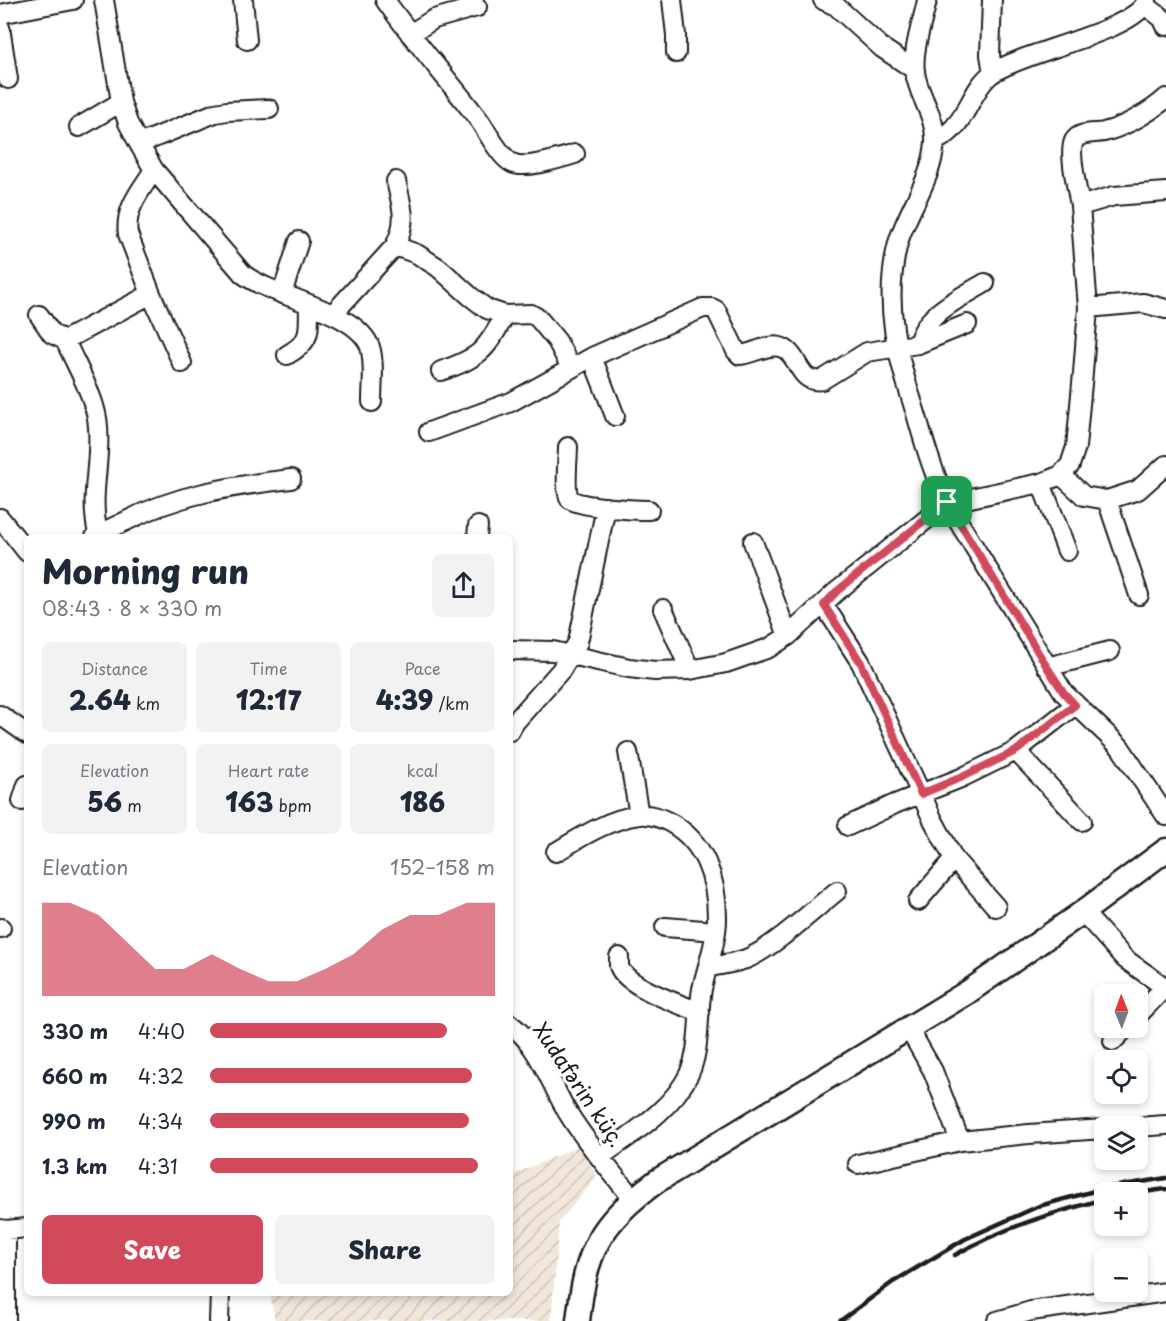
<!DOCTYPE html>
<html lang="en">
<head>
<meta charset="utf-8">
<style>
	:root { --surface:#fff; --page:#f2f2f3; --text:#1f2937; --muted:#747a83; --accent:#d1495b }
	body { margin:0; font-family:"Playpen Sans",sans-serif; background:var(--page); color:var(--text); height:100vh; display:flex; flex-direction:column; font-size:22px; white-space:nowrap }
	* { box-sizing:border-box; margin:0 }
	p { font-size:20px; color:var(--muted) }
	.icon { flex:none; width:33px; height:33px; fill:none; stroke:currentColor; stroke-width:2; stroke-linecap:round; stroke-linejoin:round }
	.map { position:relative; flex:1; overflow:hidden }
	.panel { position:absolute; left:24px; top:534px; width:489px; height:762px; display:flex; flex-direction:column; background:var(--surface); border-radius:9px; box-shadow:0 3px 9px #0003 }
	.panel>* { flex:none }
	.needle { width:39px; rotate:359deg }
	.tools { position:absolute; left:1094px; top:984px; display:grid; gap:12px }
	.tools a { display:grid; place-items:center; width:54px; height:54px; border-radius:9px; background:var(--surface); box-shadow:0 3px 9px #0003; font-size:30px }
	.pin { position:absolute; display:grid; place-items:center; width:51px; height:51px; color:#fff; margin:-26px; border-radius:12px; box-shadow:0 3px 9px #0006 }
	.round { display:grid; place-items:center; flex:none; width:63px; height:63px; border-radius:9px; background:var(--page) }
	.overview { display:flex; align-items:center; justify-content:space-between; height:102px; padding:0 18px }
	h1 { font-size:33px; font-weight:800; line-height:45px }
	.figures { display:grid; grid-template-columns:repeat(3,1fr); gap:9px; height:102px; padding:6px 18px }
	.figures div { display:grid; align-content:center; border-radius:9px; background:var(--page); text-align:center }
	.figures b { font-size:26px; font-weight:800 }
	.figures small { font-size:16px; font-weight:400 }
	.figures p { font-size:16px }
	.chart { height:168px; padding:12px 18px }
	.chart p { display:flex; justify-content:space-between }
	.chart svg { width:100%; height:108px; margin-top:6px; fill:var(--accent); opacity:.7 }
	.action { display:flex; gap:12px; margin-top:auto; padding:12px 18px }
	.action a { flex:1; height:69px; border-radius:9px; background:var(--accent); color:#fff; font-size:24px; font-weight:800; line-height:69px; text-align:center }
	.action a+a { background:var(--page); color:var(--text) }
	ul { padding:0 18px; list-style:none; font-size:20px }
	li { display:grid; grid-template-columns:96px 72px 1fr; align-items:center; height:45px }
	li i { height:15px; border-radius:8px; background:var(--accent) }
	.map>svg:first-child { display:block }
</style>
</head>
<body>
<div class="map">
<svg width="1166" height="1321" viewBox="0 0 1166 1321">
	<defs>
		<pattern id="industrial-furrows" width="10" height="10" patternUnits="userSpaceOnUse" patternTransform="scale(1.5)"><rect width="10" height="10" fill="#f1e6da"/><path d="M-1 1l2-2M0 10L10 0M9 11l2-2" fill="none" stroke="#cec5ba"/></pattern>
	</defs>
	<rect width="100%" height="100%" fill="#fff"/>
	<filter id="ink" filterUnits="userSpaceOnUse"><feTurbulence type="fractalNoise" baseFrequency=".0167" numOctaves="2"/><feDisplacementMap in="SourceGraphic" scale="12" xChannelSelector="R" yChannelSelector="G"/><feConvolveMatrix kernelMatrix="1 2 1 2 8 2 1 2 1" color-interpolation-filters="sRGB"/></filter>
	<g filter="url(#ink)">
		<path fill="url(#industrial-furrows)" d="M 579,1146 L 597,1177 L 559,1222 L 551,1321 L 275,1321 L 270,1293 L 510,1293 L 510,1176 Z"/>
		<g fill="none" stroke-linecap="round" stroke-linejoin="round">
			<defs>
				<path id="minor" d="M 104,0 L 121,102 L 128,123 L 139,144 L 154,170 L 243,274 C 274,298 357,310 370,347 C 375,363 372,385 372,402
					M 243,0 L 247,40
					M 385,0 C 414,41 448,79 479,120 C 487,131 500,157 512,163 C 525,170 561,158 575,154
					M 672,0 L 676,35 L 676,53
					M 823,0 L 836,6 L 882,48 L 915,70
					M 927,0 C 923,22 912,49 915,72 C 918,96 936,116 935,141 C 933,179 908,208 898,243 C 882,307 898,357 917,417 C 925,446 934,475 947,503 L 1064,693 L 1120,747 L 1166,816
					M 992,0 L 990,55 L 993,73
					M 1145,5 L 1162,18 L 1166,26
					M 0,14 L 73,0
					M 0,27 L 8,79
					M 410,34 L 434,19 L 477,7
					M 79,127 L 121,102
					M 935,141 C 939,139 944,137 947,134 C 968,118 972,87 994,72 C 1026,51 1136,31 1147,0
					M 139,144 L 215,113 L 227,111 L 269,109
					M 1080,206 C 1078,192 1068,153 1074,141 C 1080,131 1094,134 1104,132 C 1124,127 1151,112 1166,98
					M 395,246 C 408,220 402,207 396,181
					M 151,294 L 182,363
					M 282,294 L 299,241
					M 1088,308 L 1143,303 L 1166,309
					M 333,314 L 395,246 L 417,254 L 439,268 L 470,296 L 487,309 L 505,315 L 531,314 L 538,318 L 557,341 L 571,368
					M 39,315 L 52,334 L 65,340
					M 918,344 L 967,324
					M 287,355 C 313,340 308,332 309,305
					M 592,357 L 615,416
					M 441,371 C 480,357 485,352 505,315
					M 429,432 L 511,402 L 592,357 L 703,308 L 712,308 L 716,310 L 736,351 L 740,355 C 753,354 770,342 783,348 C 800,356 798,384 822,380 L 867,352 L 918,344 C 925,313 960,298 985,283
					M 568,447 C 568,458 564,491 570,499 C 577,507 636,510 649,510
					M 1061,475 L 1084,496 L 1107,500 L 1138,490 L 1166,465
					M 1041,483 L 1067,551
					M 1107,500 L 1139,595
					M 0,518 L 27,552
					M 98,534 C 89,495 101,465 98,427 C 97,400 76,366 65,340 L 151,294 L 128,234 C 124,209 141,190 154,170
					M 95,537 C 104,531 114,527 124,522 C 178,494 231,486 291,479
					M 477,537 L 478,526
					M 753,542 L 788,636
					M 824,605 L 861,663 L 933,820 L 954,859 L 996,907
					M 663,609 L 690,670
					M 510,650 L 553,651 L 629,668 L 655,671 L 690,670 L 726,663 L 769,648 L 788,636 L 836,592 L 947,503 L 1041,483 L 1061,475 L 1070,465 L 1076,447 L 1083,373 L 1088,308 L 1080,206 L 1114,196 L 1166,192
					M 1047,667 L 1110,651
					M 0,715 L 27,734
					M 510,731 L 515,722 L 561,670 L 578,642 L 606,507
					M 1016,751 L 1082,821
					M 628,752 L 639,815
					M 22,801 L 27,785
					M 848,826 L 895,804 L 961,778 L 1016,751 L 1075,705
					M 556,852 C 581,837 609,819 639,815 C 649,814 659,817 669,822 C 705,841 717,880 717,918 C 717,942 707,965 702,989 C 697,1017 701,1048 689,1074 C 672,1110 631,1134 600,1157
					M 918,901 L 954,859
					M 1083,912 L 1125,959 L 1166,988
					M 665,927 L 716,931
					M 0,928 L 1,928
					M 619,957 C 619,957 619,966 619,966 C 625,986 681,1005 700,1012
					M 709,967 C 721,965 734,963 746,959 C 773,948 813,910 837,891
					M 1137,1016 L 1165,987
					M 510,1024 C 539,1045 550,1083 568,1113 C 587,1144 611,1171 633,1199
					M 909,1029 L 933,1071 L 960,1141 L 1029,1134 L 1104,1129
					M 1113,1041 L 1126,1028
					M 1137,1127 L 1166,1125
					M 858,1164 L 960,1141
					M 0,1229 L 6,1230 L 27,1228
					M 6,1321 L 6,1230
					M 219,1321 L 220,1293
					M 997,1321 L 1031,1311 L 1166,1292"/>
				<path id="tertiary" d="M 578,1321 C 586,1249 599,1224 657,1181 L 968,992 L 1083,912 L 1166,850"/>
			</defs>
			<use href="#minor" stroke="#1c1c1c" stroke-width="22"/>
			<use href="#tertiary" stroke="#1c1c1c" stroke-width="27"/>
			<use href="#minor" stroke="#fff" stroke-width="18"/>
			<use href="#tertiary" stroke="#fff" stroke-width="22"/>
			<path stroke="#1c1c1c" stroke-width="4.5" d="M 1137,1193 L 1166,1189
				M 955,1255 C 1001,1228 1053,1213 1104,1199
				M 840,1321 L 893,1282 L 965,1239 L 1039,1206 L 1105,1188 L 1166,1178"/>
		</g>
	</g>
	<g fill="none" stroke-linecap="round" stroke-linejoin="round" filter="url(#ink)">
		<defs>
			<path id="route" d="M 947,502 L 1047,667 L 1064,693 L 1075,705 L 1016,751 L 960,778 L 921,794 L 861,663 L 824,605 L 836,592 Z"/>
		</defs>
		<use href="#route" stroke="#fff" stroke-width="12"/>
		<use href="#route" stroke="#d1495b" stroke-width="8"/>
	</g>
	<g text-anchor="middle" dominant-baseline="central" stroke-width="6" stroke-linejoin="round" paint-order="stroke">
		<g font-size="21" fill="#1c1c1c" stroke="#fff">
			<text transform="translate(580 1084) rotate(56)">Xudafərin küç.</text>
		</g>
	</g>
</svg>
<div class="tools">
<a><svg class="needle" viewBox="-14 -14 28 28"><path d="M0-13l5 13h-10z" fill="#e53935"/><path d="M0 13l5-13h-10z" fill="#747a83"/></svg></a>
<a><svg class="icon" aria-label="locate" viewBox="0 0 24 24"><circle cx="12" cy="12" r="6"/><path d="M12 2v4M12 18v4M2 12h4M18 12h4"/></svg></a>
<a><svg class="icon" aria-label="layers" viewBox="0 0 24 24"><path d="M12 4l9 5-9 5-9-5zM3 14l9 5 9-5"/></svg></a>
<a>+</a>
<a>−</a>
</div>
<div class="pin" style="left:947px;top:502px;background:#1e9e55"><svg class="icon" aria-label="arrive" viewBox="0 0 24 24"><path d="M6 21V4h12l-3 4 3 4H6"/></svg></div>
<section class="panel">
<div class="overview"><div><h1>Morning run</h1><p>08:43 · 8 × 330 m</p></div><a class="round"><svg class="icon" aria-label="share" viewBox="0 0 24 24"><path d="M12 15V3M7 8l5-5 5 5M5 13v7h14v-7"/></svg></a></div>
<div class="figures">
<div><p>Distance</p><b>2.64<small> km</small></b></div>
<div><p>Time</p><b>12:17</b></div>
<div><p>Pace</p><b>4:39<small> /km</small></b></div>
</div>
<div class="figures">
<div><p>Elevation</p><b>56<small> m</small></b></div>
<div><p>Heart rate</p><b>163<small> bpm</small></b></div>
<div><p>kcal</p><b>186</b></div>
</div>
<div class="chart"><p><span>Elevation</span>152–158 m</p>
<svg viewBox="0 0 160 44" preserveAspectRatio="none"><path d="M0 44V6L10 6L20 11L30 22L40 33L50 33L60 27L70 33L80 38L90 38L100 33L110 27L120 17L130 11L140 11L150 6L160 6V44z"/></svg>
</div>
<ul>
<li><b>330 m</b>4:40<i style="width:83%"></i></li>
<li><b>660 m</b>4:32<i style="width:92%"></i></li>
<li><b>990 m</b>4:34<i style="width:91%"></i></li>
<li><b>1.3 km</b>4:31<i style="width:94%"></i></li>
</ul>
<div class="action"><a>Save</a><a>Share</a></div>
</section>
</div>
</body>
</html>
